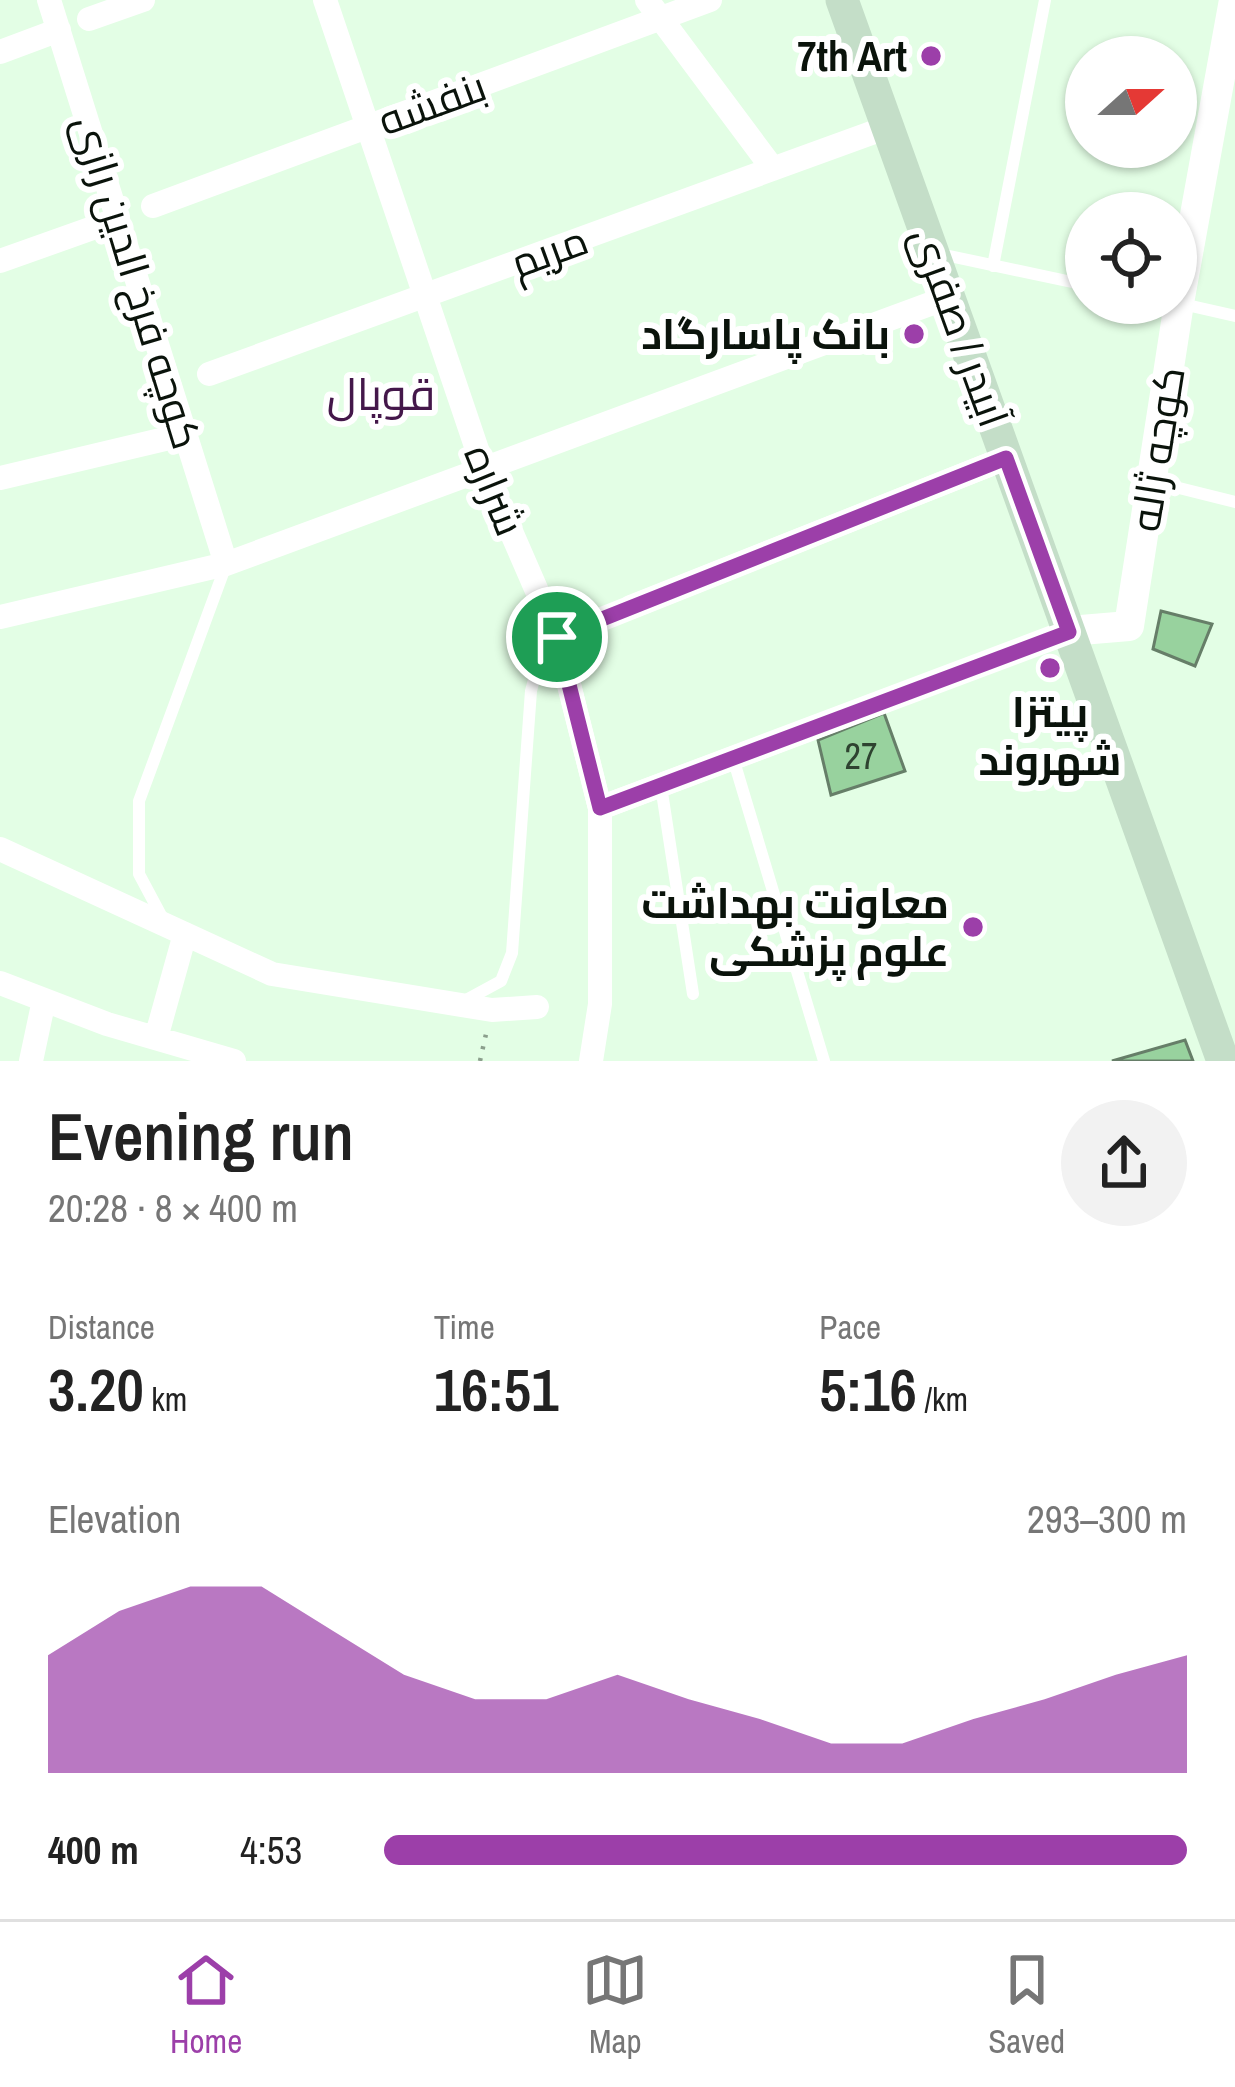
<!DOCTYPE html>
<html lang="en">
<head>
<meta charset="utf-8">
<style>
	:root { --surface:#fff; --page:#f2f2f2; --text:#222; --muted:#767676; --line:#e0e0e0; --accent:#9c3fa9 }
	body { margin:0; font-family:"Archivo Narrow",Cairo,sans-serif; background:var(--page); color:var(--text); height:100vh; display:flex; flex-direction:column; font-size:45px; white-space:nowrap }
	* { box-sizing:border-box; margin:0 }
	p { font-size:39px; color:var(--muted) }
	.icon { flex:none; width:66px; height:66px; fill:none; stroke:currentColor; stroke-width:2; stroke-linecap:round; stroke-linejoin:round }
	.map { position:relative; height:1061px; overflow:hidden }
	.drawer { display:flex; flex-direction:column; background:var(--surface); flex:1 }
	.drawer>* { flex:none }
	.needle { width:78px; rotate:69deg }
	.tools { position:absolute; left:1065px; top:36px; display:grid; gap:24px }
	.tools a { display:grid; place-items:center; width:132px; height:132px; border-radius:50%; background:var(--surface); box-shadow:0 3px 9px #0004; font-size:60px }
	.pin { position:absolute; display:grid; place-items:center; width:102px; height:102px; color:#fff; margin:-51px; border:6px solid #fff; border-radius:50%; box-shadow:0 3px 12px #0007 }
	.round { display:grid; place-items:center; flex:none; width:126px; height:126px; border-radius:63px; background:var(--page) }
	.head { display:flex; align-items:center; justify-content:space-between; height:204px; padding:0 48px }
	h1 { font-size:66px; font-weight:600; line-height:90px }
	.figures { display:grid; grid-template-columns:repeat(3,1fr); gap:18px; height:204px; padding:12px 48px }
	.figures div { display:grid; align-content:center }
	.figures b { font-size:60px; font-weight:600 }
	.figures small { font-size:33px; font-weight:400 }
	.figures p { font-size:33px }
	.chart { height:336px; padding:24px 48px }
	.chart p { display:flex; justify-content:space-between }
	.chart svg { width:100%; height:216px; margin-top:12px; fill:var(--accent); opacity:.7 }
	ul { padding:0 48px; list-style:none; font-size:39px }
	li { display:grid; grid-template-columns:192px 144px 1fr; align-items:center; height:90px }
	li i { height:30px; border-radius:15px; background:var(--accent) }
	.tab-bar { display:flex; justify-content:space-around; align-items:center; height:168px; border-top:3px solid var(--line); background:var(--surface); font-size:33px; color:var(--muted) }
	.tab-bar a { display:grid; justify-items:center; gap:6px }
	.tab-bar .active { color:var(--accent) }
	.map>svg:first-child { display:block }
</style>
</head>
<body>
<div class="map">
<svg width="1235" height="1061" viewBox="0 0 1235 1061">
	<rect width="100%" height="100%" fill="#e3fee5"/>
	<path fill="#98d29e" stroke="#667e68" stroke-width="3" d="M 1161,611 L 1212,624 L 1195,666 L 1153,649 Z
		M 884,713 L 905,771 L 831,795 L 818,740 Z
		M 1185,1040 L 1193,1061 L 1112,1061 Z"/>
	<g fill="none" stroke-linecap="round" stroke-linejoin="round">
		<path stroke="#8b9f8c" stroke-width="4.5" stroke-dasharray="3 9" stroke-linecap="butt" d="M 579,628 L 613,614
			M 480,1061 L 486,1034"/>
		<path stroke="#fff" stroke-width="12" d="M 940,254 L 1086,285
			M 993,266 L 1045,0
			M 1178,303 L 1235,316
			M 1155,482 L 1235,502
			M 733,758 L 824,1061
			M 661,786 L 693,994
			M 163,919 L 139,874 L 139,801 L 226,565
			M 466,1000 L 501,981 L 512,953 L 531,691 L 548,627"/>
		<path stroke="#fff" stroke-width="24" d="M 49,0 L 226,564
			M 325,0 L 483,467 L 557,637 L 600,808 L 600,1004 L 591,1061
			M 647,0 L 773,169
			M 89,19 L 143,0
			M 0,52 L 59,30
			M 153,206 L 710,0
			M 0,261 L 118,219
			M 209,374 L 888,127
			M 0,478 L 186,434
			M 631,607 L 1006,458
			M 0,617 L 226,564 L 949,297
			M 600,808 L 1069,631
			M 0,849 L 272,974 L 492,1010 L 537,1007
			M 0,983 L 107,1024 L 234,1061
			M 156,1038 L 185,934
			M 31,1061 L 44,1000"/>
		<path stroke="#fff" stroke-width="30" d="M 1069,631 L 1129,626 L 1179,303 L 1234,0"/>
		<path stroke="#c4dec8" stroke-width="33" d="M 842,0 L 1223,1061"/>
	</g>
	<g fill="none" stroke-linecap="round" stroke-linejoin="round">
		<defs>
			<path id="route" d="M 1006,458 L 1069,632 L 600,808 L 557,637 Z"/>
		</defs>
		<use href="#route" stroke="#fff" stroke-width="24"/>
		<use href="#route" stroke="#9c3fa9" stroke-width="15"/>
	</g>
	<g fill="#9c3fa9" stroke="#fff" stroke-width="4.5">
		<circle cx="931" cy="56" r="12"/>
		<circle cx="914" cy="334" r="12"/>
		<circle cx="1050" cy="668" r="12"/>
		<circle cx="973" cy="927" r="12"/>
	</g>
	<g text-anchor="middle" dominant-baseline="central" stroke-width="12" stroke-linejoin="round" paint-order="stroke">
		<g font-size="36" fill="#2e4330">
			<text x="861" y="756">27</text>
		</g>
		<g font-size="42" font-weight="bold" fill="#0a130b" stroke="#fff" text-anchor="end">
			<text x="907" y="56">7th Art</text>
			<text x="890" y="334">بانک پاسارگاد</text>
			<text x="1050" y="712" text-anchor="middle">پیتزا<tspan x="1050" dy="48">شهروند</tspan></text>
			<text x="949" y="903">معاونت بهداشت<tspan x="949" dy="48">علوم پزشکی</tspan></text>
		</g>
		<g font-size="42" fill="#0a130b" stroke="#fff">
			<text transform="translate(432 103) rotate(-20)">بنفشه</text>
			<text transform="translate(549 251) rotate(-20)">مریم</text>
			<text transform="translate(138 282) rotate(73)">کوچه فرخ الدین رازی</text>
			<text transform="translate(960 327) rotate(70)">آبیدر / صفری</text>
			<text transform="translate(1157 449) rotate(-81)">کوچه ژاله</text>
			<text transform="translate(495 490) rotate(68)">شراره</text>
		</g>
		<g font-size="45" fill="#44174a" stroke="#fff">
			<text x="381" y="393">قوپال</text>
		</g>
	</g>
</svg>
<div class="tools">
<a><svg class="needle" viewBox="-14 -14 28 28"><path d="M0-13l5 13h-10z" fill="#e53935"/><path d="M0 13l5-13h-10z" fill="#767676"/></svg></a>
<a><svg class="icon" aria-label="locate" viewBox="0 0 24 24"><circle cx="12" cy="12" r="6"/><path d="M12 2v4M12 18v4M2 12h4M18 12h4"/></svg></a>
</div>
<div class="pin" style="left:557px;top:637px;background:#1e9e55"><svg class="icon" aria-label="arrive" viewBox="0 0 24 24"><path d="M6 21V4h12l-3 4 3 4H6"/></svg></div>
</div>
<section class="drawer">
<div class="head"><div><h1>Evening run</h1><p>20:28 · 8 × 400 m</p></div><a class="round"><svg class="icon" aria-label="share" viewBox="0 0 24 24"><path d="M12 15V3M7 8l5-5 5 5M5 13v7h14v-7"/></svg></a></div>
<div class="figures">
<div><p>Distance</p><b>3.20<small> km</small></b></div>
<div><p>Time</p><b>16:51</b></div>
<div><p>Pace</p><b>5:16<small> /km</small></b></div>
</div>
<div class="chart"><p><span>Elevation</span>293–300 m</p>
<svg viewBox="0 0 160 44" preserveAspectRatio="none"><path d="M0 44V20L10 11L20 6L30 6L40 15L50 24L60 29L70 29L80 24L90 29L100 33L110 38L120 38L130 33L140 29L150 24L160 20V44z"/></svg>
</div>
<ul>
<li><b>400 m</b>4:53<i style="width:100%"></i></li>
</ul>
</section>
<nav class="tab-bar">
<a class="active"><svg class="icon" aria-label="home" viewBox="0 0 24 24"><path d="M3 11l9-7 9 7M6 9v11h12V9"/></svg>Home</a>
<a><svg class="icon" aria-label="map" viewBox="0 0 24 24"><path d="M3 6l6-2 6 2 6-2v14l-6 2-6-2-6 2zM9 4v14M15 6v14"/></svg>Map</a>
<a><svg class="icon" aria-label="saved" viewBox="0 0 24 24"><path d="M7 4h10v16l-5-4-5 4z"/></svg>Saved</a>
</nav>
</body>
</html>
